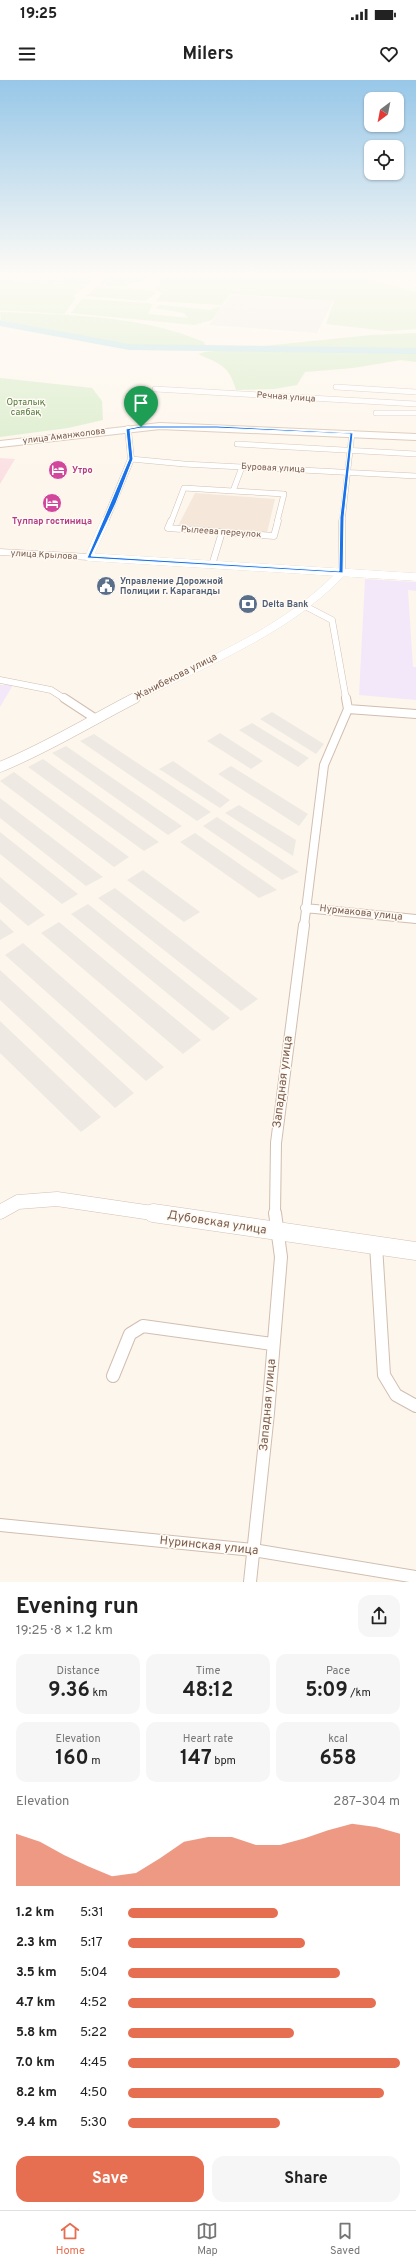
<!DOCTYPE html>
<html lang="en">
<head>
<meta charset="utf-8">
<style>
	:root { --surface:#fff; --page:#f6f6f6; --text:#222; --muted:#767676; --line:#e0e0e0; --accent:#e76f51 }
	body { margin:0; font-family:Overpass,sans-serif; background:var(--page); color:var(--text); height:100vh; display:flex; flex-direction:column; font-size:15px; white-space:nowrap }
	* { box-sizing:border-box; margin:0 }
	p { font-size:13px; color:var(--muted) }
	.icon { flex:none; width:22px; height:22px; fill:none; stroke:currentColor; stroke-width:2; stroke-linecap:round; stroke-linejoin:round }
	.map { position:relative; height:1502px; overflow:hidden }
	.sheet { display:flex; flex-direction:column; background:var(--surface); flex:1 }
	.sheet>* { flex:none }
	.needle { width:26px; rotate:212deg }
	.buttons { position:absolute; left:364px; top:12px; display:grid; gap:8px }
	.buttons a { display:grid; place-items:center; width:40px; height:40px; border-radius:8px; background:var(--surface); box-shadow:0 1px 3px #0004; font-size:20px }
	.pin { position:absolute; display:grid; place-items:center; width:34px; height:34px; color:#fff; margin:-41px -17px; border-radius:50% 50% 50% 0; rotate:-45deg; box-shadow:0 0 4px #0007 }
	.pin .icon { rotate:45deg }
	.round { display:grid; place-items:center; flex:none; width:42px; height:42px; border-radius:12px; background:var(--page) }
	.headline { display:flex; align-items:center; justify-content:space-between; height:68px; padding:0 16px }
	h1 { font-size:22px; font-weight:700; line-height:30px }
	.stats { display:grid; grid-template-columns:repeat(3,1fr); gap:6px; height:68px; padding:4px 16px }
	.stats div { display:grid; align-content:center; border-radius:10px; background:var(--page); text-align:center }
	.stats b { font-size:20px; font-weight:700 }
	.stats small { font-size:11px; font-weight:400 }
	.stats p { font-size:11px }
	.chart { height:112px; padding:8px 16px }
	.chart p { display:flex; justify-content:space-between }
	.chart svg { width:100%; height:72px; margin-top:4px; fill:var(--accent); opacity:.7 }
	.primary-button { display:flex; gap:8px; margin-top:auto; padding:8px 16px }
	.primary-button a { flex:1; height:46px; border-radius:12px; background:var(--accent); color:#fff; font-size:16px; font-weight:700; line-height:46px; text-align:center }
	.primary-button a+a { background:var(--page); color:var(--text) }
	ul { padding:0 16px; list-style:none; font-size:13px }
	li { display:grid; grid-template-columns:64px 48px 1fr; align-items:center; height:30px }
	li i { height:10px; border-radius:5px; background:var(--accent) }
	.status { display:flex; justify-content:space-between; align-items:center; height:28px; padding:0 20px; background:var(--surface); direction:ltr }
	.status svg { height:11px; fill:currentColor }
	header { display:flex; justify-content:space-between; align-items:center; height:52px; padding:0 16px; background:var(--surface); font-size:18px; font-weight:700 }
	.dock { display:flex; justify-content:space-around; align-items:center; height:56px; border-top:1px solid var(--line); background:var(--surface); font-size:11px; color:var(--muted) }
	.dock a { display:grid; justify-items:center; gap:2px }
	.dock .current { color:var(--accent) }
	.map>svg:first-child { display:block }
</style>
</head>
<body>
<div class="status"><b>19:25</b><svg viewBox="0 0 49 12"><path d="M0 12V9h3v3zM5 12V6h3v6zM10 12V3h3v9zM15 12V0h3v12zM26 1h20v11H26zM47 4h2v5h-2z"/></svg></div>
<header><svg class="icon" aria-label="menu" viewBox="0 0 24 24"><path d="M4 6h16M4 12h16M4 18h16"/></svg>Milers<svg class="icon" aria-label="heart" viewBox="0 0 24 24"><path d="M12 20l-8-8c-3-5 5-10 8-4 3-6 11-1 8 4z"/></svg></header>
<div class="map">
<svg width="416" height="1502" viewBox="0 0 416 1502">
	<rect width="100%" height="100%" fill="#fdf6ec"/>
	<path fill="#f5e8da" d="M 195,413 L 275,419 L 267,453 L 178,446 Z"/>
	<path fill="#efe9e4" d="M 231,215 L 333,221 L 317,253 L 209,245 Z
		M 272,632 L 324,664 L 316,674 L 260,639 Z
		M 252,643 L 309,678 L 298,687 L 239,650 Z
		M 220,653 L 263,681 L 251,689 L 207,661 Z
		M 94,654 L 211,732 L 197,741 L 80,661 Z
		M 66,666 L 182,746 L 168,755 L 52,673 Z
		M 43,679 L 159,762 L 144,771 L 28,687 Z
		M 173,681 L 230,720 L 220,728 L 159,689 Z
		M 231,686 L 308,734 L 299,746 L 218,694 Z
		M 14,692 L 129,777 L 114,787 L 0,701 Z
		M 0,718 L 103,797 L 86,806 L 0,738 Z
		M 239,725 L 296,760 L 293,776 L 225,733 Z
		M 217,737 L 299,792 L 282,800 L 203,746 Z
		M 0,752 L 78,814 L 62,824 L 0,774 Z
		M 195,753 L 277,810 L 259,818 L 180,762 Z
		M 143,790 L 200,832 L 184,842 L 127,800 Z
		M 0,797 L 45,835 L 28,846 L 0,822 Z
		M 115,808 L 258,919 L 241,931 L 98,818 Z
		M 88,824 L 230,938 L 213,951 L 71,834 Z
		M 0,839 L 14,852 L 0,860 Z
		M 59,842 L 201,960 L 183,974 L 41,853 Z
		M 23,863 L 164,987 L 146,1001 L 5,875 Z
		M 0,890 L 134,1013 L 115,1028 L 0,920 Z
		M 0,941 L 101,1037 L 81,1052 L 0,973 Z"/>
	<path fill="#f3e8fa" d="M 365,499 L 416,502 L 416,511 L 408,510 L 413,587 L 416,587 L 416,620 L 359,615 Z
		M 0,605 L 13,605 L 0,627 Z"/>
	<path fill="#fbdfe3" d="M 0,378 L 15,379 L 0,404 Z"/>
	<path fill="#d8ecc9" d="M 0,192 L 26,192 L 23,194 L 24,197 L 23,200 L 0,199 Z
		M 37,192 L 96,196 L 88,205 L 26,200 Z
		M 109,192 L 343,192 L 416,212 L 416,249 L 387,251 L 326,244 L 334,221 L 230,214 L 222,225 L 156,221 L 162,213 L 156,210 L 166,193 L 123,207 L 97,205 Z
		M 0,200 L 87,206 L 73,216 L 76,218 L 64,234 L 0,230 Z
		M 97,207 L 150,210 L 156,213 L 145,221 L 86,216 Z
		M 82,219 L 148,223 L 152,225 L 148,234 L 188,238 L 184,233 L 155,228 L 160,225 L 210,230 L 222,226 L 212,240 L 194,245 L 71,233 Z
		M 0,232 C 68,235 140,235 204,262 L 206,267 L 128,265 L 1,240 Z
		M 416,253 L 416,282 L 401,280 L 353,288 L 305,292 L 297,305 L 274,309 L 236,310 C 229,285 220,284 198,274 L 205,272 L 371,255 Z
		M 0,298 L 92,308 L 102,321 L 103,340 L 68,348 L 0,357 Z"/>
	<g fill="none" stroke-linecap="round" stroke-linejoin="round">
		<path fill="#bfe3e8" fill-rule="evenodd" d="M 0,240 L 129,264 L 416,268 L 416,274 L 129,270 L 0,246 Z"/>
		<defs>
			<path id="minor-far5" d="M 99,194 L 101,192"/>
			<path id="minor-far4" d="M 336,307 L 416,312
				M 155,309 L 416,324
				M 376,333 L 416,333
				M 237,364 L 416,374
				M 131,379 L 184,384 L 416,396
				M 233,411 L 284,414 L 277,442
				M 233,411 L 242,387
				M 171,442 L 184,408 L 233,411
				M 342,442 L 352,353"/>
			<path id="minor-far3" d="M 171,441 L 168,448 L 274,456 L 278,441
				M 342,441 L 342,492
				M 0,472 L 89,477
				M 212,485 L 222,452
				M 305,526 L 332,540 L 346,619
				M 0,600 L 51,610 L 65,619"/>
			<path id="minor-far2" d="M 64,618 L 96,639
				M 348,629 L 416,634
				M 305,828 L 416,839
				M 304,846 L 324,685 L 348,629 L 346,618"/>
			<path id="minor-far1" d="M 275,1134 L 276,1063 L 304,845"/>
			<path id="minor" d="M 376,1165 L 384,1295 L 396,1315 L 416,1326
				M 113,1296 L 130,1254 L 143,1246 L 272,1264
				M 0,1445 L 253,1470 L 416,1497
				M 250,1502 L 268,1333 L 281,1177 L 275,1133"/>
			<path id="tertiary-far2" d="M 105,442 L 131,379 L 128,349"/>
			<path id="tertiary-far1" d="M 105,441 L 89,477 L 416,497
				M 133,619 C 202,584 289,550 342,492"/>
			<path id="tertiary" d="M 0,687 C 47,668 90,641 135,618"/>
			<path id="secondary-far3" d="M 373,192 L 416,205"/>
			<path id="secondary-far2" d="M 0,364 L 160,346 L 416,357"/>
			<path id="secondary-far1" d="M 0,1132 L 18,1122 L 57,1119 L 159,1134"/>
			<path id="secondary" d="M 153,1133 L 416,1171"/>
		</defs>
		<use href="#minor-far5" stroke="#d1beb0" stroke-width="4.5"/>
		<use href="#minor-far4" stroke="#d1beb0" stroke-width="6"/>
		<use href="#minor-far3" stroke="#d1beb0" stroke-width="7"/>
		<use href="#minor-far2" stroke="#d1beb0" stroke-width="10"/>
		<use href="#minor-far1" stroke="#d1beb0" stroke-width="12"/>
		<use href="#minor" stroke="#d1beb0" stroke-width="14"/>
		<use href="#tertiary-far2" stroke="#d1beb0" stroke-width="7"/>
		<use href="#tertiary-far1" stroke="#d1beb0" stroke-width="8"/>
		<use href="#tertiary" stroke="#d1beb0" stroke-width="11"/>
		<use href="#secondary-far3" stroke="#d6c0b0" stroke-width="5.5"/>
		<use href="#secondary-far2" stroke="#d6c0b0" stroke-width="8"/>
		<use href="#secondary-far1" stroke="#d6c0b0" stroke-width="15"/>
		<use href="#secondary" stroke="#d6c0b0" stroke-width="19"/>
		<use href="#minor-far5" stroke="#fff" stroke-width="4"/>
		<use href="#minor-far4" stroke="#fff" stroke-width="5"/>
		<use href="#minor-far3" stroke="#fff" stroke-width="6"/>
		<use href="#minor-far2" stroke="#fff" stroke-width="8"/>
		<use href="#minor-far1" stroke="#fff" stroke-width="10"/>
		<use href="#minor" stroke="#fff" stroke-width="12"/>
		<use href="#tertiary-far2" stroke="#fff" stroke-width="6"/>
		<use href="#tertiary-far1" stroke="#fff" stroke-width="8"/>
		<use href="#tertiary" stroke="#fff" stroke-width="10"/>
		<use href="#secondary-far3" stroke="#fff" stroke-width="5"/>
		<use href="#secondary-far2" stroke="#fff" stroke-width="6"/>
		<use href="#secondary-far1" stroke="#fff" stroke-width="14"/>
		<use href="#secondary" stroke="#fff" stroke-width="18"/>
	</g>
	<linearGradient id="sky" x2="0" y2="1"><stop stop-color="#97c7e8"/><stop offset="0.48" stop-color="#fefbf6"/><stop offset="1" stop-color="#fefbf6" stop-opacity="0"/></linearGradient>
	<rect width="416" height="403" fill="url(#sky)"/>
	<path fill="#1a73e8" stroke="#fff" fill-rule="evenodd" d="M 141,346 L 217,346 L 353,353 L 344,437 L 343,493 L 87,478 L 129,379 L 126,349 ZM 141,348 L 217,348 L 350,354 L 340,437 L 339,491 L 91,476 L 116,423 L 133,379 L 130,350 Z"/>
	<defs>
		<symbol id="hotel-disc" viewBox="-11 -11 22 22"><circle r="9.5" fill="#d1479c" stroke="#fffaf3"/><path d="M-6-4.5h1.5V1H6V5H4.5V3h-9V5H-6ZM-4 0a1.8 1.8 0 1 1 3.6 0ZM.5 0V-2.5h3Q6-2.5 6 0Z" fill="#fff"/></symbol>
		<symbol id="civic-disc" viewBox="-11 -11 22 22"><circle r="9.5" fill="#5c6f8a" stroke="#fffaf3"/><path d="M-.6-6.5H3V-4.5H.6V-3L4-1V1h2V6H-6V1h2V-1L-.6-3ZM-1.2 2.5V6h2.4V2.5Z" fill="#fff"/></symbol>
		<symbol id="bank-disc" viewBox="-11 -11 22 22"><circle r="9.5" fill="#5c6f8a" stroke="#fffaf3"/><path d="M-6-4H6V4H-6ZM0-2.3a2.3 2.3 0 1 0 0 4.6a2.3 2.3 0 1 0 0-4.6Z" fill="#fff"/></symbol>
	</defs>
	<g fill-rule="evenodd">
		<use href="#hotel-disc" x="47" y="379" width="22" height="22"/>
		<use href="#hotel-disc" x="41" y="412" width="22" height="22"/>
		<use href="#civic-disc" x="95" y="495" width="22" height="22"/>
		<use href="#bank-disc" x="237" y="513" width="22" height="22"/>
	</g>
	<g text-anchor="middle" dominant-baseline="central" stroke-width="3" stroke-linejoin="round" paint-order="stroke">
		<g font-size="9" fill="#7a5c4d" stroke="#fffaf3">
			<text transform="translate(286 317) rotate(4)">Речная улица</text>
			<text transform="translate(64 356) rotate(-7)">улица Аманжолова</text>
			<text transform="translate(273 388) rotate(3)">Буровая улица</text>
			<text transform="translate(221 452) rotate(4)">Рылеева переулок</text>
			<text transform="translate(44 475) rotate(3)">улица Крылова</text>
		</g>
		<g font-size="9" fill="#537a41" stroke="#fffaf3">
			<text x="26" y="322">Орталық<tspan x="26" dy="10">саябақ</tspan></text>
		</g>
		<g font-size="9" font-weight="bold" fill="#b23c85" stroke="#fffaf3" text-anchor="start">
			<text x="72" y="390">Утро</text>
			<text x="52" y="441" text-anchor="middle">Тулпар гостиница</text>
		</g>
		<g font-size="9" font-weight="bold" fill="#4e5e75" stroke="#fffaf3" text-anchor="start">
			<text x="120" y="501">Управление Дорожной<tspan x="120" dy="10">Полиции г. Караганды</tspan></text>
			<text x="262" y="524">Delta Bank</text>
		</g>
		<g font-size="10" fill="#7a5c4d" stroke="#fffaf3">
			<text transform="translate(176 597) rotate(-27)">Жанибекова улица</text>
			<text transform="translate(361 833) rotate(6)">Нурмакова улица</text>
		</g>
		<g font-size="12" fill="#7a5c4d" stroke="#fffaf3">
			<text transform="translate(283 1002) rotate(-83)">Западная улица</text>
			<text transform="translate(217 1143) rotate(9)">Дубовская улица</text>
			<text transform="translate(268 1325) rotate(-85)">Западная улица</text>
			<text transform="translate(209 1466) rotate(6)">Нуринская улица</text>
		</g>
	</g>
</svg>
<div class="buttons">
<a><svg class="needle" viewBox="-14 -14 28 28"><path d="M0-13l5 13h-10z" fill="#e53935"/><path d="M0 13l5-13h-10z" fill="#767676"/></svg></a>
<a><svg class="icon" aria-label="locate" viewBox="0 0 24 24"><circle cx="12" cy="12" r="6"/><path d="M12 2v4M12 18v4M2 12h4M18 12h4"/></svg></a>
</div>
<div class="pin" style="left:141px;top:347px;background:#1e9e55"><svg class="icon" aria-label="arrive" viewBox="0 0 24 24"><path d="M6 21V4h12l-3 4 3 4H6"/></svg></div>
</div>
<section class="sheet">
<div class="headline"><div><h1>Evening run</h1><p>19:25 · 8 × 1.2 km</p></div><a class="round"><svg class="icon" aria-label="share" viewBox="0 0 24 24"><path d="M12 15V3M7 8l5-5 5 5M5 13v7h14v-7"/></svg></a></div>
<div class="stats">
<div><p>Distance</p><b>9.36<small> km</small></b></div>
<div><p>Time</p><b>48:12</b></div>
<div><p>Pace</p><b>5:09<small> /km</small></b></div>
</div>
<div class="stats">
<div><p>Elevation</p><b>160<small> m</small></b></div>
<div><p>Heart rate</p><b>147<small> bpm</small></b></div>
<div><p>kcal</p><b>658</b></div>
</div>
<div class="chart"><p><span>Elevation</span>287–304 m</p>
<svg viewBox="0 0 160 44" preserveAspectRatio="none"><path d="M0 44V12L10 17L20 25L30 32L40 38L50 36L60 27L70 17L80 14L90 14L100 19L110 19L120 15L130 10L140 6L150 8L160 12V44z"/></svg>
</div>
<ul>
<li><b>1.2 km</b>5:31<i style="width:55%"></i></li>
<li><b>2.3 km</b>5:17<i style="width:65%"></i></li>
<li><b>3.5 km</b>5:04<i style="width:78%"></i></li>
<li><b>4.7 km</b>4:52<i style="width:91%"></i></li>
<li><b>5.8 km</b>5:22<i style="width:61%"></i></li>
<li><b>7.0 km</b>4:45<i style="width:100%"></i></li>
<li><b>8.2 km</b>4:50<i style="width:94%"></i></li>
<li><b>9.4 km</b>5:30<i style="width:56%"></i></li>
</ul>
<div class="primary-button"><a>Save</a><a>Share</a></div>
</section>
<nav class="dock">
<a class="current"><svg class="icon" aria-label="home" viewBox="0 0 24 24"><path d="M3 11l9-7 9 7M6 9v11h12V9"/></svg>Home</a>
<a><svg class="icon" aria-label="map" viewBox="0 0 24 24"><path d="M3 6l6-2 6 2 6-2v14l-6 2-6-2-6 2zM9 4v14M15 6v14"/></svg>Map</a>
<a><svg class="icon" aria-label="saved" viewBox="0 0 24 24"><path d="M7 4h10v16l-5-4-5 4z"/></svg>Saved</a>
</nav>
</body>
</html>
